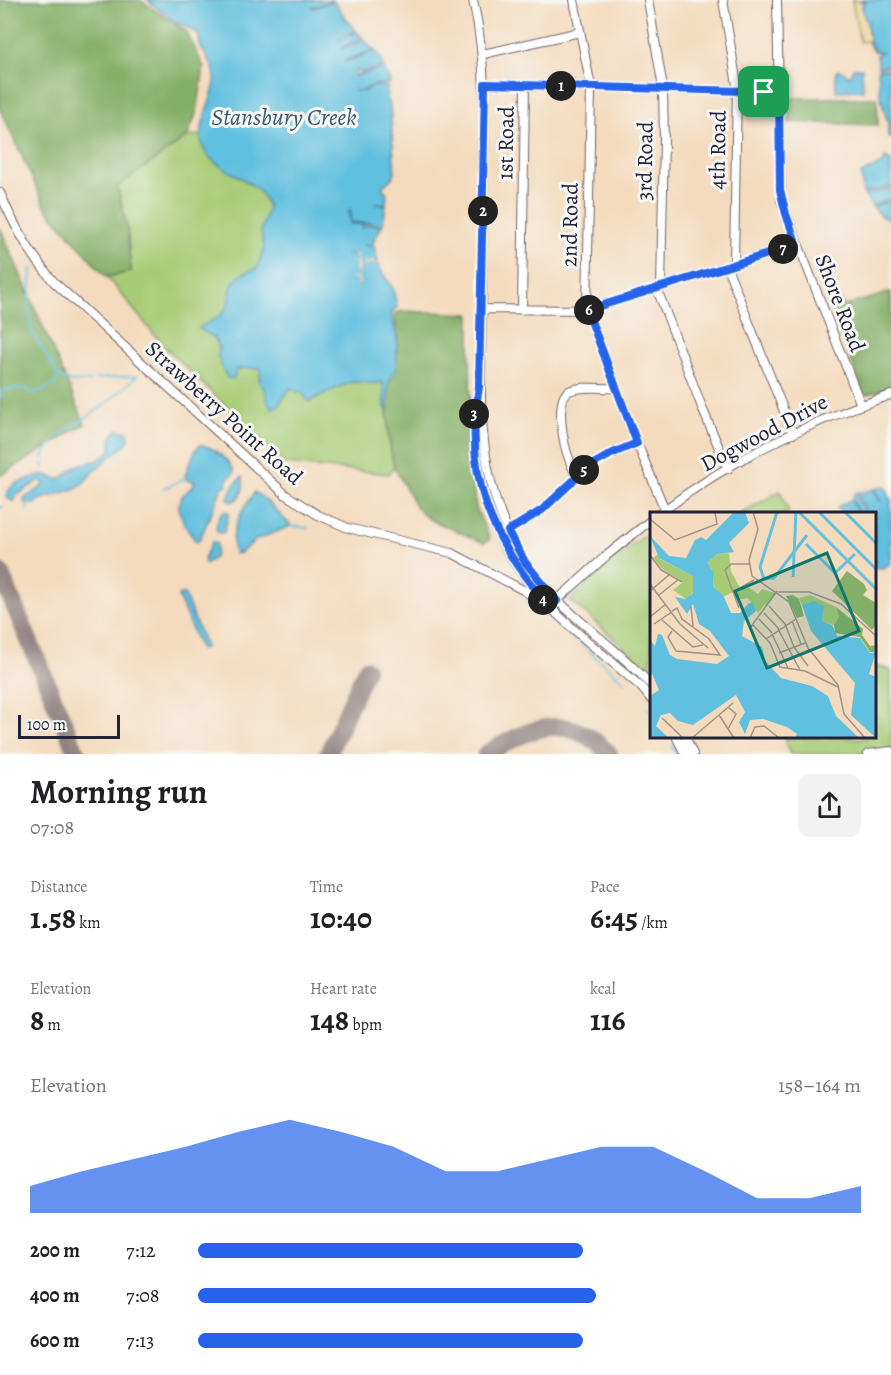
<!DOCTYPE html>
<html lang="en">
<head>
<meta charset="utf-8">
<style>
	:root { --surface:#fff; --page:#f2f2f2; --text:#202124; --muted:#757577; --accent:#2563eb }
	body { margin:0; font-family:Alegreya,serif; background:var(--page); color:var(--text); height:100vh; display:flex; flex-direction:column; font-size:22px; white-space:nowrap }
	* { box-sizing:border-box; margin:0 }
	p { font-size:20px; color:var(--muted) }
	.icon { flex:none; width:33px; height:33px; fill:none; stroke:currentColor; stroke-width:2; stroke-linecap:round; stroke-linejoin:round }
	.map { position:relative; height:754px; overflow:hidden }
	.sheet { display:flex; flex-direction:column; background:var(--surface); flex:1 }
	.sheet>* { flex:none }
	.scale { position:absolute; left:18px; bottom:15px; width:102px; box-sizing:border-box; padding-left:6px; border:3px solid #22223b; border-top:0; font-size:16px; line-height:21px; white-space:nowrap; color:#22223b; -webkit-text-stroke:4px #f6f6f2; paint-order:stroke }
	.pin { position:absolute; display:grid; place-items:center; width:51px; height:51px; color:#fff; margin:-26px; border-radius:12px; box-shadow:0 3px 9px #0006 }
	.km { position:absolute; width:30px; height:30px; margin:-15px; border-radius:50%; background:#222; color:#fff; font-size:16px; line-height:30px; text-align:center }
	.round { display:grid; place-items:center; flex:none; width:63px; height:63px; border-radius:12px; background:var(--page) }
	.headline { display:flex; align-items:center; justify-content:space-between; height:102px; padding:0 30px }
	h1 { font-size:33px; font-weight:600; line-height:45px }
	.metrics { display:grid; grid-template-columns:repeat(3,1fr); gap:9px; height:102px; padding:6px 30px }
	.metrics div { display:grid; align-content:center }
	.metrics b { font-size:30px; font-weight:600 }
	.metrics small { font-size:16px; font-weight:400 }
	.metrics p { font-size:16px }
	.chart { height:168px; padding:12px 30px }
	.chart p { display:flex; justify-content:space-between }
	.chart svg { width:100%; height:108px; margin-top:6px; fill:var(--accent); opacity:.7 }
	ul { padding:0 30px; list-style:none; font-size:20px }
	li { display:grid; grid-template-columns:96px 72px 1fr; align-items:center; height:45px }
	li i { height:15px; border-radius:8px; background:var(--accent) }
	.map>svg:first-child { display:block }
</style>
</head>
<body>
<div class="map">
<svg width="891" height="754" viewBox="0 0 891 754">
	<rect width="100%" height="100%" fill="#f6f6f2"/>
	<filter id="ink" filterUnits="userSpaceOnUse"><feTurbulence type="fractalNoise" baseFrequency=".0167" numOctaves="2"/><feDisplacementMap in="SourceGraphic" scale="12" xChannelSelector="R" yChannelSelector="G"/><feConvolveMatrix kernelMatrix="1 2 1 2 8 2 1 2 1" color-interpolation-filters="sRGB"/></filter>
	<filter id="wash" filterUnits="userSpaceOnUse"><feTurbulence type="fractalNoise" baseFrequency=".008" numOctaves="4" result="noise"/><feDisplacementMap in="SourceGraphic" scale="24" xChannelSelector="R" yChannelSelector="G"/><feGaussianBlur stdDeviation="1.35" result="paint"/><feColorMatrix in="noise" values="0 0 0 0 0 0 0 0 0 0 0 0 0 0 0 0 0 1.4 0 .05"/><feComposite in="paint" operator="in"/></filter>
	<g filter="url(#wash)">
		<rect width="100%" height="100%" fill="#f4dbbe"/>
		<path fill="#a7cc76" stroke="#647758" stroke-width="1.5" d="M 204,134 L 256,183 L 270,203 L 343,382 L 385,378 L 389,440 L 394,467 L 389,474 L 285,464 L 162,344 L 107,277 L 131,272 L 126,222 L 117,186 L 187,137 Z
			M 780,491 L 789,511 L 786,514 L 740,514 Z
			M 651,530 L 651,671 L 570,600 L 612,561 Z
			M 875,666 L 891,670 L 891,754 L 790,754 L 784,738 L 874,738 Z"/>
		<path fill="#85b067" stroke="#546951" stroke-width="1.5" d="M 0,0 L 140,0 L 186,31 L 204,67 L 197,112 L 187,137 L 117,187 L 127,227 L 131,272 L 106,277 L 46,208 L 0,109 Z
			M 786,98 L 877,98 L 878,125 L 785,122 Z
			M 0,227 L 85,424 L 0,476 Z
			M 891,292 L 891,387 L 865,395 L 825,295 L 837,296 L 845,306 Z
			M 403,311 L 470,314 L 471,471 L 476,508 L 490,539 L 484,543 L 429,519 L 416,507 L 394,467 L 389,440 L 386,391 L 396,358 L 398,337 L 394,314 Z"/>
		<path fill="#eeda9e" stroke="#887e6c" stroke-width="1.5" d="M 852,0 L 865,2 L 862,5 L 865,20 L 870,22 L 867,23 C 868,32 869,46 876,52 L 871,49 L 868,41 L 860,42 Z"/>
		<path fill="#61c0df" stroke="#42718d" stroke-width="1.5" d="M 147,0 L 334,0 L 312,7 L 313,8 L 334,2 L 356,31 L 341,36 L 339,40 L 357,32 L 363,38 L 344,46 L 342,49 L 364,40 L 374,50 L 348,59 L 345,62 L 375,51 L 381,58 L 383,66 L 359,73 L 358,70 L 355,71 L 356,76 L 384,68 L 390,81 L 389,84 L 373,85 L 364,90 L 354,91 L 364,92 L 373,86 L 387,87 L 387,97 L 390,105 L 395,172 L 393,177 L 382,187 L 387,193 L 386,204 L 375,203 L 386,205 L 383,224 L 350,222 L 351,210 L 349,210 L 350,224 L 362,224 L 363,229 L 363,225 L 382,226 L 373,241 L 373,245 L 363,245 L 374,246 L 378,262 L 358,264 L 355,254 L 346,255 L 355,255 L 358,285 L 360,285 L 358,266 L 378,264 L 383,274 L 393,288 L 397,307 L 391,313 L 397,339 L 397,358 L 396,368 L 388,385 L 388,409 L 385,408 L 383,382 C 372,386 365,381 354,382 C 345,383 317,397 309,402 L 303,394 L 290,388 L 279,405 L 273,408 L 268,403 L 265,390 L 259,382 L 261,369 L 243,368 L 239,370 L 237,368 L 233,379 L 227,378 L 218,358 L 219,348 L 214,337 L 199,329 C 205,322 218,321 225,310 C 233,299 227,285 239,276 C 244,272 251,271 257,268 L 264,249 L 261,231 L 268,208 C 260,176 220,176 205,151 C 193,130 213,102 215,81 C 216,67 207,58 201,48 C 198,44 200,39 199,35 L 185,26 L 177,23 Z
			M 861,0 L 891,0 L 891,66 L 890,63 L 889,66 L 878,67 L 877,55 L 881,52 L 876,52 C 869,46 868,32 867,23 L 869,21 L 865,20 L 862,5 L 865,2 Z
			M 853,68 L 862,68 L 863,90 L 836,91 L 836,71 L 839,70 L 850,76 Z
			M 878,69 L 891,69 L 891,138 L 888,138 L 888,124 L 880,95 Z
			M 885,158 L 891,161 L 891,187 L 863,193 L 861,174 L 882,164 Z
			M 891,189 L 891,199 L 872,206 L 864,195 Z
			M 891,201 L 891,220 L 881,216 L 873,207 Z
			M 117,430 L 128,432 L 129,439 L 125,445 L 99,466 L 83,483 L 75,489 L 39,500 L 35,504 L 25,503 L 24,499 L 43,486 L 44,482 L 40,480 L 17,495 L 14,502 L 7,498 L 9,490 L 16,483 C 26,482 35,473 46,475 C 51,476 54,479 60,479 L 78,465 L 99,460 L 111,450 L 111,438 Z
			M 200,445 C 212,445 232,462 234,473 L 228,478 L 227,484 L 222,488 L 200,539 L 197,542 C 189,534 174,510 181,498 C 184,493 191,489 194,484 L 194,481 L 187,480 L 185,475 L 195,451 Z
			M 242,477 C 245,487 242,499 231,502 L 228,499 C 230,489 234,483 242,477 Z
			M 885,486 L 891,500 L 891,563 L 883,568 L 875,568 L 874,514 L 841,514 L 837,507 L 850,500 L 858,513 L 852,499 L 855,493 L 863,510 L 865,509 L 857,492 L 865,492 L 873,489 L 881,502 L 875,489 Z
			M 255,492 L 267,501 L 291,526 L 256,540 L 240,553 L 235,554 C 227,533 243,508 255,492 Z
			M 225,511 L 229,513 L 224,532 L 220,533 L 217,531 C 215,525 219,514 225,511 Z
			M 212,542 L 216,542 L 217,544 L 215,557 L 205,564 L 204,558 Z
			M 184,594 L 206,647 L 200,649 L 178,596 Z"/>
		<path fill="#f4dbbe" d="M 357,254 L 358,264 L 364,263 L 364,259 L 366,263 L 372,262 L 372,259 L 373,262 L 378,262 L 378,264 L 374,264 L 375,268 L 373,264 L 365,265 L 365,268 L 364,265 L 358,266 L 360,285 L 353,286 L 358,285 L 357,278 L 347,278 L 357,277 L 356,270 L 353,270 L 356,269 L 356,263 L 346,263 L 356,262 L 355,255 L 346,255 Z"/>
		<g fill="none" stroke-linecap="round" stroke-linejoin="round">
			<path stroke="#61c0df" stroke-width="2" d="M 32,268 L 29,309 L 32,332 L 59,377 L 63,378 L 71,382 L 90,381
				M 94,379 L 135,376
				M 0,397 L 1,391 L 8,389 L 27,388 L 31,393 C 36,393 49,387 54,385 L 59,377
				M 43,459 C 44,441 79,423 93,413 C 109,402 123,389 137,376
				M 43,463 L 44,467
				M 164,488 L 186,478
				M 0,509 L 3,506
				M 27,510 L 28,504
				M 291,526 L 308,528
				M 526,601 L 552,619 L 625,682
				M 648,708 L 651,712
				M 672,746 L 676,754"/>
			<path stroke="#8b7e7c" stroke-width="18" d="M 0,572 L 77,754
				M 328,754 L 366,669
				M 486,754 C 531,727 568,710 609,754"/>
		</g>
	</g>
	<g filter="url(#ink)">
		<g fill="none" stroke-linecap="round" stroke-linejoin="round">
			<defs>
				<path id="minor" d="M 473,0 C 488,65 485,132 483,199 C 482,235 482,271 482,307 C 480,393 474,487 525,562 C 559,612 611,641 651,685
					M 574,0 L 591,87 L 587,310 L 637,443 L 665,510
					M 648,0 L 663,88 L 664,140 L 661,287
					M 723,0 L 737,85 L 734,265
					M 777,0 L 781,200 L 861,405
					M 483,54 L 580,32
					M 485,84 L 779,92
					M 0,193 C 14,226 31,256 55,283 L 286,495 L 318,515 L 348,528 L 452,553 L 523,590 L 550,607
					M 727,267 L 793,434
					M 657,289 L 703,410 L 728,469
					M 482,309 L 587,310 L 797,245
					M 522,310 L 525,85
					M 477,397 C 463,475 497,554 552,609 C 580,637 612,661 641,687 L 651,699
					M 577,476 C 574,471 571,465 569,459 C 564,446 554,399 569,391 C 582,385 602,389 616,388
					M 659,514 C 728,461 810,421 891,395
					M 508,531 L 542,510 L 588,467 L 613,453 L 637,443
					M 554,603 L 606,556 L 651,520
					M 677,738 L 685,754
					M 686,738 L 693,754
					M 868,754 L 891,751"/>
			</defs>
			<use href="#minor" stroke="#6c6369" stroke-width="10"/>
			<use href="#minor" stroke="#fff" stroke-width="8"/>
		</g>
	</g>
	<g fill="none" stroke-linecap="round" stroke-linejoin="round" filter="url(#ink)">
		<defs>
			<path id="route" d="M 485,84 L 779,92 L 780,190 L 786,214 L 797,245 L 587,310 L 637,443 L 613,453 L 588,467 L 542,510 L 508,531 L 525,562 L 557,601 L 550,607 C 491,541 463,476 479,387 Z"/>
		</defs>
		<use href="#route" stroke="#fff" stroke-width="12"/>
		<use href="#route" stroke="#2563eb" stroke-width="8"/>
	</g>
	<g text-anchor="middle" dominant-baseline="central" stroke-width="6" stroke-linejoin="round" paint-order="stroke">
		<g font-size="22" fill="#22223b" stroke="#f6f6f2">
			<text transform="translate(506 143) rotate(-89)">1st Road</text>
			<text transform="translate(718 150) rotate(-89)">4th Road</text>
			<text transform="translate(645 161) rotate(-89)">3rd Road</text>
			<text transform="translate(570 225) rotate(-89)">2nd Road</text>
			<text transform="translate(840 303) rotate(69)">Shore Road</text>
			<text transform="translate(224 413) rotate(42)">Strawberry Point Road</text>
			<text transform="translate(764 433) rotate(-28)">Dogwood Drive</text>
		</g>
		<g font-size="24" font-style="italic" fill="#385974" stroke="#f6f6f2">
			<text x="284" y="117">Stansbury Creek</text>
		</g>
	</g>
	<g transform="translate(650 512)">
		<rect width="226" height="226" fill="#f4dbbe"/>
		<path d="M 79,41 L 81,59 L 90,76 L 95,73 L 108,82 L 112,77 L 125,81 L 118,94 L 115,92 L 108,101 L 98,86 L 86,88 L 83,80 L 73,85 L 63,77 L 64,62 L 57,51 L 67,42 ZM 8,42 L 10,47 L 43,64 L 45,78 L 36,87 L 23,78 L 33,70 L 12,57 L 3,46 ZM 160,83 L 186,95 L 189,105 L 184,113 L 172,109 L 163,93 L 153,96 L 149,86 Z" fill="#a7cc76"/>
		<path d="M 197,59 L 214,72 L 217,78 L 213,83 L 226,91 L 226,113 L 222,118 L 182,79 ZM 143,83 L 149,87 L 154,104 L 147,106 L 136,84 ZM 186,95 L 213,117 L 212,123 L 220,134 L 226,133 L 224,140 L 220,140 L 210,125 L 185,121 L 184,113 L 189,105 Z" fill="#85b067"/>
		<path d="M 84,0 L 95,0 L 99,11 L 79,31 L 84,40 L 67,42 L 57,51 L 64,61 L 63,75 L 73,83 L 81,101 L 90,101 L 99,91 L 103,91 L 106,99 L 94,109 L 92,124 L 112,135 L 116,150 L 131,166 L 162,174 L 178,184 L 186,204 L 209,226 L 145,226 L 147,222 L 137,215 L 113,207 L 100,208 L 95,222 L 89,210 L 95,200 L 86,183 L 43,213 L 28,209 L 20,201 L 11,203 L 6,214 L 19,226 L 0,226 L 0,184 L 9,178 L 0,157 L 0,128 L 5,134 L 8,122 L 12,123 L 20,143 L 27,147 L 67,152 L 79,144 L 60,119 L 49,112 L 43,92 L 37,102 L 25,85 L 35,87 L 43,81 L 43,64 L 9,46 L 0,24 L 19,44 L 36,46 L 45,28 L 51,25 L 56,28 ZM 164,89 L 174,94 L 172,109 L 182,113 L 187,124 L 210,126 L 220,141 L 226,140 L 219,162 L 226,165 L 226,226 L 201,203 L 205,171 L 161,119 L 152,93 Z" fill="#61c0df"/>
		<path fill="none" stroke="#61c0df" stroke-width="3" d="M 127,0 L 110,55 L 114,67 L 124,66 L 157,23M 149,0 L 227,78M 169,0 L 227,58M 195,0 L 227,32M 156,32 L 185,61 L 205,42M 143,65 L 146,0"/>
		<path fill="none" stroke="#a0918a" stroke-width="1.5" d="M 103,0 L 108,17 L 99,48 L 102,64 L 139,90 L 158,136 L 188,173 L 194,202 L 215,226M 0,7 L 25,28 L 67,12 L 65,0M 0,43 L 11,58 L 32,70M 0,72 L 30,112 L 58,136M 0,79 L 20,62M 83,80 L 104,68M 128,80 L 159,80 L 191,92 L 227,125M 9,83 L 29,67M 119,94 L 135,112 L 144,135 L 158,154M 41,95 L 43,114M 89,96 L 75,58 L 81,52 L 99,52M 22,99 L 27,96 L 32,107 L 59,127 L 70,143 L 26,139 L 18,125 L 22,119M 114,101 L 129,117M 0,105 L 16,92M 109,107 L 122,121M 12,108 L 43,135 L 53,133M 142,109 L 151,132M 4,112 L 22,100M 103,113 L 120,131 L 130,155 L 155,159 L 188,175M 100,116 L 127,79M 128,117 L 150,158M 122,122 L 138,156M 116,127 L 146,107M 129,141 L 155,131M 69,203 L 84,226M 12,206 L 33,226M 78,217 L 86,202 L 78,195M 42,226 L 83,191M 100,226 L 105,215 L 114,214 L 129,226"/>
		<path fill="#0f766e" fill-opacity="0.15" stroke="#0f766e" stroke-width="3" d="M 177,41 L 209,119 L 117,156 L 85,79 Z"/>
		<rect width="226" height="226" fill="none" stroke="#22223b" stroke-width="3"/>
	</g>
</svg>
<div class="scale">100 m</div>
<div class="pin" style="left:764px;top:92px;background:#1e9e55"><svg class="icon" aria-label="arrive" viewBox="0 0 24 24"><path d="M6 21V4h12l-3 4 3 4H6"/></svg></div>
<b class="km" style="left:561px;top:86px">1</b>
<b class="km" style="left:483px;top:211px">2</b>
<b class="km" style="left:474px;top:414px">3</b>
<b class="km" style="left:543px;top:600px">4</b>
<b class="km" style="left:584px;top:470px">5</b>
<b class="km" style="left:589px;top:310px">6</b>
<b class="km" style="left:783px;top:249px">7</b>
</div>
<section class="sheet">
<div class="headline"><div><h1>Morning run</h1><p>07:08</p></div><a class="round"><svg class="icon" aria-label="share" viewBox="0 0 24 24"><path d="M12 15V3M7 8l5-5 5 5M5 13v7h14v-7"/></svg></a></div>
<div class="metrics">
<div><p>Distance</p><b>1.58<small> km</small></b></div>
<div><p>Time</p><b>10:40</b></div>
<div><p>Pace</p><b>6:45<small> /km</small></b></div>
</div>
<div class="metrics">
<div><p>Elevation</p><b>8<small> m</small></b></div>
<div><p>Heart rate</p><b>148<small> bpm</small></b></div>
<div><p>kcal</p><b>116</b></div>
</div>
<div class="chart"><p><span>Elevation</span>158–164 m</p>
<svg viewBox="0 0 160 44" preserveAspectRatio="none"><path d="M0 44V33L10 27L20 22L30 17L40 11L50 6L60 11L70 17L80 27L90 27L100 22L110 17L120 17L130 27L140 38L150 38L160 33V44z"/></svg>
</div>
<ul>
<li><b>200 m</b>7:12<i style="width:58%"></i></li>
<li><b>400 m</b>7:08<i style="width:60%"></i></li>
<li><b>600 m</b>7:13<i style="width:58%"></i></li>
</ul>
</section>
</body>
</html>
